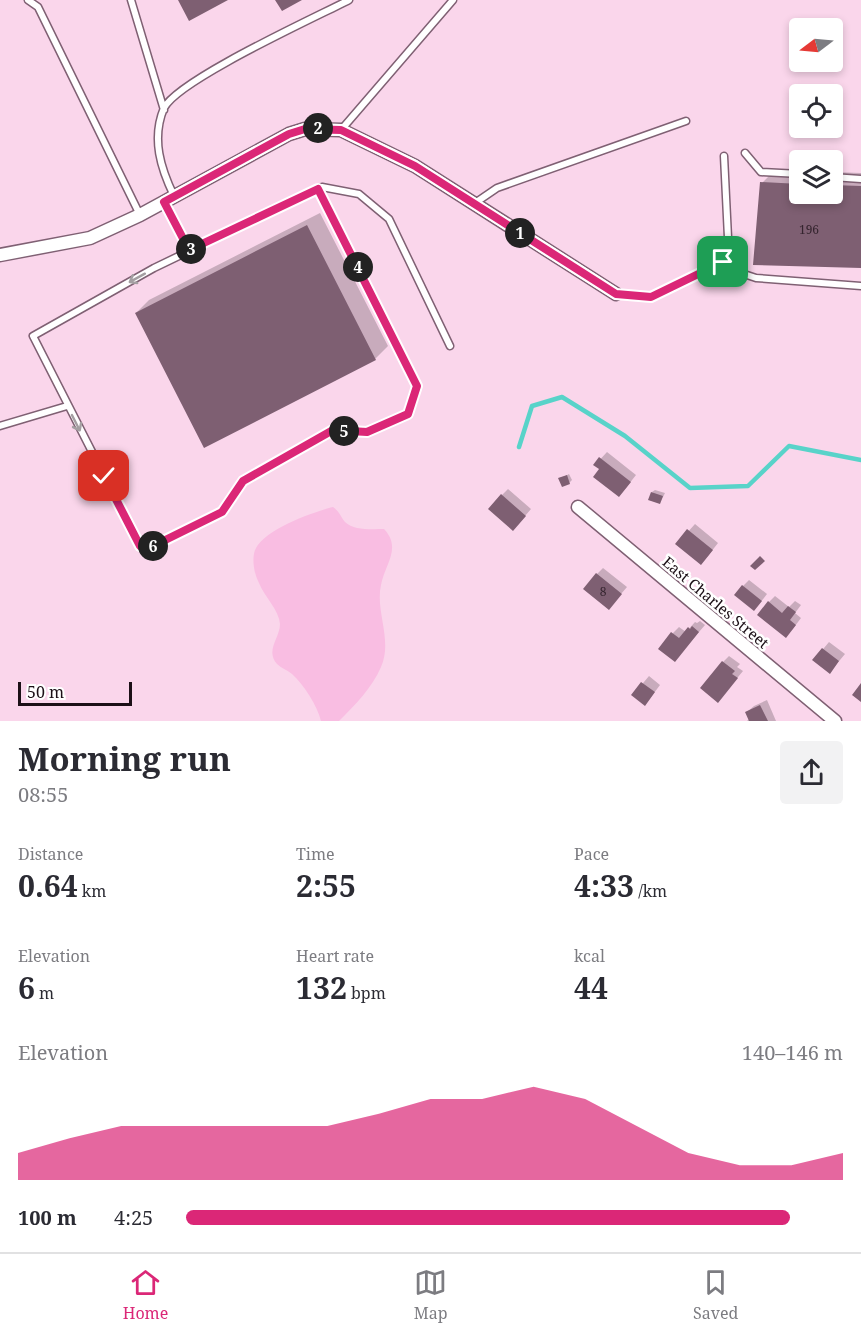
<!DOCTYPE html>
<html lang="en">
<head>
<meta charset="utf-8">
<style>
	:root { --surface:#fff; --page:#f2f2f3; --text:#2b2b33; --muted:#7c7c81; --line:#e1e1e2; --accent:#db2777 }
	body { margin:0; font-family:"Noto Serif",serif; background:var(--page); color:var(--text); height:100vh; display:flex; flex-direction:column; font-size:22px; white-space:nowrap }
	* { box-sizing:border-box; margin:0 }
	p { font-size:20px; color:var(--muted) }
	.icon { flex:none; width:33px; height:33px; fill:none; stroke:currentColor; stroke-width:2; stroke-linecap:round; stroke-linejoin:round }
	.map { position:relative; height:721px; overflow:hidden }
	.sheet { display:flex; flex-direction:column; background:var(--surface); flex:1 }
	.sheet>* { flex:none }
	.needle { width:39px; rotate:254deg }
	.fabs { position:absolute; left:789px; top:18px; display:grid; gap:12px }
	.fabs a { display:grid; place-items:center; width:54px; height:54px; border-radius:6px; background:var(--surface); box-shadow:0 3px 9px #0003; font-size:30px }
	.scale { position:absolute; left:18px; bottom:15px; width:114px; box-sizing:border-box; padding-left:6px; border:3px solid #1c1017; border-top:0; font-size:16px; line-height:21px; white-space:nowrap; color:#1c1017; -webkit-text-stroke:4px #fff; paint-order:stroke }
	.pin { position:absolute; display:grid; place-items:center; width:51px; height:51px; color:#fff; margin:-26px; border-radius:12px; box-shadow:0 3px 9px #0006 }
	.km { position:absolute; width:30px; height:30px; margin:-15px; border-radius:50%; background:#222; color:#fff; font-size:16px; line-height:30px; text-align:center }
	.round { display:grid; place-items:center; flex:none; width:63px; height:63px; border-radius:6px; background:var(--page) }
	.overview { display:flex; align-items:center; justify-content:space-between; height:102px; padding:0 18px }
	h1 { font-size:33px; font-weight:700; line-height:45px }
	.stats { display:grid; grid-template-columns:repeat(3,1fr); gap:9px; height:102px; padding:6px 18px }
	.stats div { display:grid; align-content:center }
	.stats b { font-size:30px; font-weight:700 }
	.stats small { font-size:16px; font-weight:400 }
	.stats p { font-size:16px }
	.chart { height:168px; padding:12px 18px }
	.chart p { display:flex; justify-content:space-between }
	.chart svg { width:100%; height:108px; margin-top:6px; fill:var(--accent); opacity:.7 }
	ul { padding:0 18px; list-style:none; font-size:20px }
	li { display:grid; grid-template-columns:96px 72px 1fr; align-items:center; height:45px }
	li i { height:15px; border-radius:8px; background:var(--accent) }
	.tab-bar { display:flex; justify-content:space-around; align-items:center; height:84px; border-top:2px solid var(--line); background:var(--surface); font-size:16px; color:var(--muted) }
	.tab-bar a { display:grid; justify-items:center; gap:3px }
	.tab-bar .on { color:var(--accent) }
	.map>svg:first-child { display:block }
</style>
</head>
<body>
<div class="map">
<svg width="861" height="721" viewBox="0 0 861 721">
	<rect width="100%" height="100%" fill="#fad6eb"/>
	<path fill="#f9bde2" d="M 333,507 C 340,512 340,516 345,522 C 354,531 373,529 384,529 C 402,548 385,564 381,585 C 375,611 393,640 381,667 C 372,688 355,705 339,721 L 321,721 C 317,705 304,685 292,674 C 287,670 281,668 277,664 C 265,650 280,638 280,624 C 279,610 264,596 259,583 C 254,574 251,557 256,548 C 266,529 313,512 333,507 Z"/>
	<path fill="#0003" d="M 775,170 L 800,171 L 800,194 L 832,194 L 832,172 L 861,173 L 861,266 L 762,183 Z
		M 320,213 L 388,346 L 375,359 L 136,313 L 149,300 Z
		M 607,452 L 636,475 L 625,489 L 595,465 Z
		M 569,474 L 572,480 L 569,483 L 560,479 Z
		M 508,489 L 531,509 L 519,523 L 502,495 Z
		M 655,490 L 665,493 L 660,503 L 652,492 Z
		M 695,524 L 718,543 L 707,557 L 677,544 Z
		M 603,568 L 627,587 L 615,601 L 597,574 Z
		M 749,580 L 767,594 L 760,603 L 743,586 Z
		M 775,596 L 789,607 L 795,601 L 801,605 L 795,613 L 801,618 L 792,630 L 769,602 Z
		M 700,621 L 705,625 L 675,660 L 673,633 L 679,627 L 686,632 L 695,622 L 697,623 Z
		M 829,642 L 845,654 L 830,672 L 814,660 Z
		M 729,656 L 740,664 L 737,667 L 743,671 L 724,694 L 723,662 Z
		M 649,676 L 660,685 L 651,697 L 633,695 Z
		M 767,700 L 776,721 L 747,721 L 750,718 L 747,712 L 754,706 Z"/>
	<g fill="none" stroke-linecap="round" stroke-linejoin="round">
		<path stroke="#58d3c9" stroke-width="4.5" d="M 519,447 L 532,406 L 562,397 L 625,436 L 690,488 L 748,486 L 789,446 L 861,460"/>
	</g>
	<path fill="#7e5f72" d="M 178,0 L 228,0 L 189,21 Z
		M 275,0 L 302,0 L 282,11 Z
		M 760,182 L 800,184 L 800,194 L 832,194 L 832,185 L 861,186 L 861,268 L 753,265 Z
		M 307,225 L 376,360 L 204,448 L 135,313 Z
		M 599,457 L 631,482 L 619,497 L 593,477 L 599,469 L 593,465 Z
		M 567,475 L 570,484 L 562,487 L 558,478 Z
		M 651,492 L 663,496 L 660,504 L 648,500 Z
		M 501,494 L 526,516 L 513,531 L 488,509 Z
		M 687,529 L 713,550 L 701,565 L 675,544 Z
		M 760,556 L 765,561 L 755,570 L 750,566 Z
		M 596,573 L 622,594 L 609,610 L 583,589 Z
		M 742,585 L 762,601 L 754,611 L 734,595 Z
		M 768,601 L 782,613 L 788,606 L 796,612 L 790,620 L 796,625 L 786,638 L 757,615 Z
		M 692,626 L 699,632 L 675,662 L 658,649 L 671,632 L 679,638 L 688,627 L 690,629 Z
		M 822,648 L 839,661 L 830,674 L 812,660 Z
		M 722,661 L 735,671 L 732,674 L 738,678 L 718,703 L 700,688 Z
		M 641,682 L 655,692 L 645,706 L 631,695 Z
		M 861,683 L 861,702 L 852,695 Z
		M 760,705 L 768,721 L 749,721 L 745,712 Z"/>
	<g fill="none" stroke-linecap="round" stroke-linejoin="round">
		<defs>
			<path id="lane" d="M 28,0 L 38,7 L 140,215
				M 131,0 L 164,110
				M 341,130 L 453,0
				M 745,153 L 761,172 L 800,174
				M 832,177 L 861,179
				M 318,189 L 417,386 L 408,414 L 367,432 L 333,431 L 243,481 L 222,512 L 147,549 L 140,546 L 33,336 L 154,268 L 318,189 L 322,187 L 359,194 L 389,219 L 450,346
				M 174,196 C 161,169 151,139 164,108 C 178,80 314,18 349,0
				M 164,202 L 189,250
				M 475,203 L 497,188 L 686,121
				M 723,262 L 738,272 L 756,278 L 861,286
				M 616,294 L 651,297 L 729,258 L 724,156
				M 0,426 L 67,406"/>
			<path id="street" d="M 0,255 L 90,238 L 140,215 L 289,134 L 305,129 L 341,130 L 415,166 L 616,294
				M 578,507 L 835,721"/>
		</defs>
		<use href="#lane" stroke="#7f6073" stroke-width="9"/>
		<use href="#street" stroke="#7f6073" stroke-width="15"/>
		<use href="#lane" stroke="#fff" stroke-width="6"/>
		<use href="#street" stroke="#fff" stroke-width="12"/>
	</g>
	<defs><path id="oneway-shaft" d="M-6 0H5M1.5-3L5.5 0L1.5 3" fill="none" stroke-width="1.6" stroke-linecap="round" stroke-linejoin="round" transform="scale(1.5)"/></defs>
	<g stroke="#a49fa2">
		<use href="#oneway-shaft" transform="translate(137 278) rotate(151)"/>
		<use href="#oneway-shaft" transform="translate(76 423) rotate(63)"/>
	</g>
	<g fill="none" stroke-linecap="round" stroke-linejoin="round">
		<defs>
			<path id="route" d="M 104,476 L 140,546 L 147,549 L 222,512 L 243,481 L 333,430 L 367,432 L 408,414 L 417,386 L 318,189 L 189,250 L 164,202 L 289,134 L 305,129 L 341,130 L 415,166 L 616,294 L 651,297 L 723,262"/>
		</defs>
		<use href="#route" stroke="#fff" stroke-width="12"/>
		<use href="#route" stroke="#db2777" stroke-width="8"/>
	</g>
	<g text-anchor="middle" dominant-baseline="central" stroke-width="5" stroke-linejoin="round" paint-order="stroke">
		<g font-size="12" fill="#34242e">
			<text x="809" y="229">196</text>
			<text x="603" y="591">8</text>
		</g>
		<g font-size="15" fill="#1c1017" stroke="#fff">
			<text transform="translate(716 602) rotate(40)">East Charles Street</text>
		</g>
	</g>
</svg>
<div class="fabs">
<a><svg class="needle" viewBox="-14 -14 28 28"><path d="M0-13l5 13h-10z" fill="#e53935"/><path d="M0 13l5-13h-10z" fill="#7c7c81"/></svg></a>
<a><svg class="icon" aria-label="locate" viewBox="0 0 24 24"><circle cx="12" cy="12" r="6"/><path d="M12 2v4M12 18v4M2 12h4M18 12h4"/></svg></a>
<a><svg class="icon" aria-label="layers" viewBox="0 0 24 24"><path d="M12 4l9 5-9 5-9-5zM3 14l9 5 9-5"/></svg></a>
</div>
<div class="scale">50 m</div>
<div class="pin" style="left:723px;top:262px;background:#1e9e55"><svg class="icon" aria-label="arrive" viewBox="0 0 24 24"><path d="M6 21V4h12l-3 4 3 4H6"/></svg></div>
<div class="pin" style="left:104px;top:476px;background:#d93025"><svg class="icon" aria-label="check" viewBox="0 0 24 24"><path d="M5 12l5 5 9-10"/></svg></div>
<b class="km" style="left:520px;top:233px">1</b>
<b class="km" style="left:318px;top:128px">2</b>
<b class="km" style="left:191px;top:249px">3</b>
<b class="km" style="left:358px;top:267px">4</b>
<b class="km" style="left:344px;top:431px">5</b>
<b class="km" style="left:153px;top:546px">6</b>
</div>
<section class="sheet">
<div class="overview"><div><h1>Morning run</h1><p>08:55</p></div><a class="round"><svg class="icon" aria-label="share" viewBox="0 0 24 24"><path d="M12 15V3M7 8l5-5 5 5M5 13v7h14v-7"/></svg></a></div>
<div class="stats">
<div><p>Distance</p><b>0.64<small> km</small></b></div>
<div><p>Time</p><b>2:55</b></div>
<div><p>Pace</p><b>4:33<small> /km</small></b></div>
</div>
<div class="stats">
<div><p>Elevation</p><b>6<small> m</small></b></div>
<div><p>Heart rate</p><b>132<small> bpm</small></b></div>
<div><p>kcal</p><b>44</b></div>
</div>
<div class="chart"><p><span>Elevation</span>140–146 m</p>
<svg viewBox="0 0 160 44" preserveAspectRatio="none"><path d="M0 44V33L10 27L20 22L30 22L40 22L50 22L60 22L70 17L80 11L90 11L100 6L110 11L120 22L130 33L140 38L150 38L160 33V44z"/></svg>
</div>
<ul>
<li><b>100 m</b>4:25<i style="width:92%"></i></li>
</ul>
</section>
<nav class="tab-bar">
<a class="on"><svg class="icon" aria-label="home" viewBox="0 0 24 24"><path d="M3 11l9-7 9 7M6 9v11h12V9"/></svg>Home</a>
<a><svg class="icon" aria-label="map" viewBox="0 0 24 24"><path d="M3 6l6-2 6 2 6-2v14l-6 2-6-2-6 2zM9 4v14M15 6v14"/></svg>Map</a>
<a><svg class="icon" aria-label="saved" viewBox="0 0 24 24"><path d="M7 4h10v16l-5-4-5 4z"/></svg>Saved</a>
</nav>
</body>
</html>
